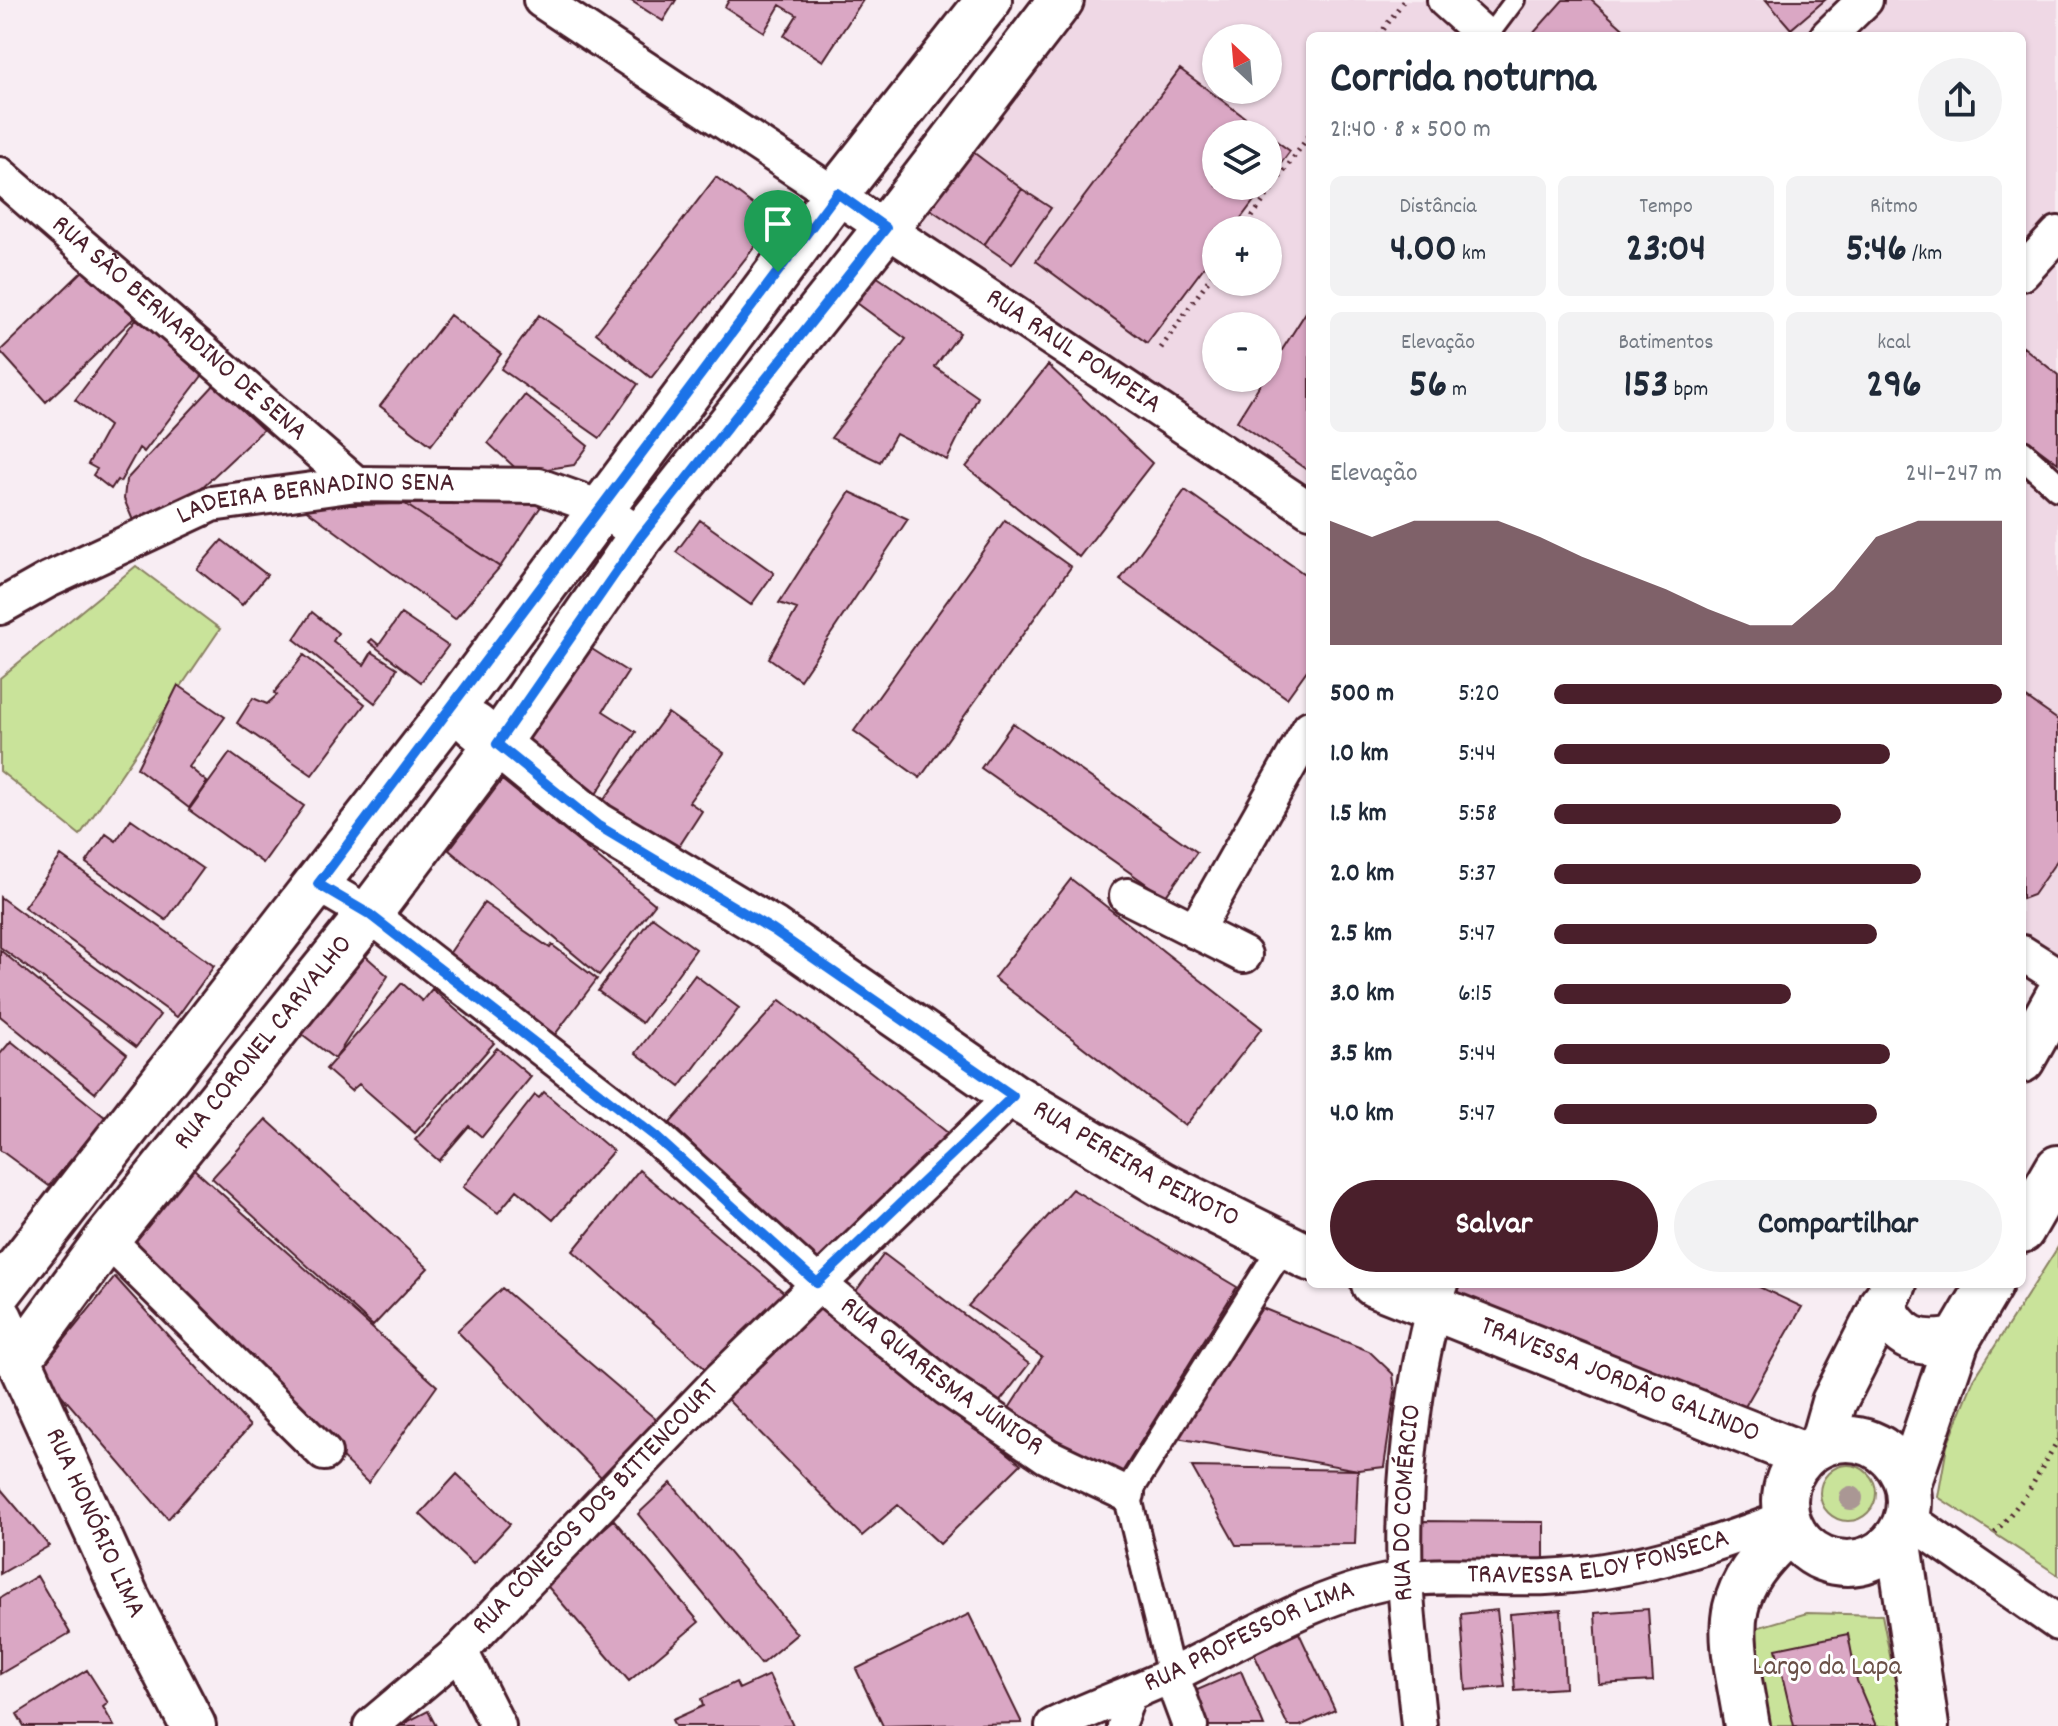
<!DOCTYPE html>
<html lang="pt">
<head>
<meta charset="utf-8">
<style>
	:root { --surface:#fff; --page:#f2f2f3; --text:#1f2937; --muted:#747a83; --accent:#4a1f2b }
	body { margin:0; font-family:Dekko,sans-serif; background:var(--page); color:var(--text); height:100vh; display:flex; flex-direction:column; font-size:30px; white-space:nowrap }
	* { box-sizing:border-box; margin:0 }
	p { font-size:26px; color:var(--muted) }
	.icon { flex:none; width:44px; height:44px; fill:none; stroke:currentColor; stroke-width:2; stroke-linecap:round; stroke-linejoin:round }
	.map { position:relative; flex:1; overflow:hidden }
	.sheet { position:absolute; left:1306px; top:32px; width:720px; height:1256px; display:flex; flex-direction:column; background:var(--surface); border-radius:12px; box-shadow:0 2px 6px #0004 }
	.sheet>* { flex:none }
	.needle { width:52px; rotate:334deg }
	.fabs { position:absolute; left:1202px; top:24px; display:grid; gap:16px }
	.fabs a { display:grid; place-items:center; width:80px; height:80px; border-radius:50%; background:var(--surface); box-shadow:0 2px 6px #0004; font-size:40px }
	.pin { position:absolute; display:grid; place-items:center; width:68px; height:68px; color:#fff; margin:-82px -34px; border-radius:50% 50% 50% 0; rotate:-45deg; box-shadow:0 0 8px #0007 }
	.pin .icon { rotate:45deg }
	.round { display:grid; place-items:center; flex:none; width:84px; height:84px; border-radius:42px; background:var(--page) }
	.headline { display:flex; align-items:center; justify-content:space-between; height:136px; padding:0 24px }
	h1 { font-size:44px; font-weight:700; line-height:60px }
	.metrics { display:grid; grid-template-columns:repeat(3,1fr); gap:12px; height:136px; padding:8px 24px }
	.metrics div { display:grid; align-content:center; border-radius:12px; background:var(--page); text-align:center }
	.metrics b { font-size:40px; font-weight:700 }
	.metrics small { font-size:22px; font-weight:400 }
	.metrics p { font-size:22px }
	.chart { height:224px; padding:16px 24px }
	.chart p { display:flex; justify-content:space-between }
	.chart svg { width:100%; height:144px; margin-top:8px; fill:var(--accent); opacity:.7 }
	.cta { display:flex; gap:16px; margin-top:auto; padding:16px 24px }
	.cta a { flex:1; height:92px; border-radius:48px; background:var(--accent); color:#fff; font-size:32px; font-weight:700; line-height:92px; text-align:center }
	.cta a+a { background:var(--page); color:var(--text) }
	ul { padding:0 24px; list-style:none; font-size:26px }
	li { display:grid; grid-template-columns:128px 96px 1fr; align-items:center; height:60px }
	li i { height:20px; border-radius:10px; background:var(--accent) }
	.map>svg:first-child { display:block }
</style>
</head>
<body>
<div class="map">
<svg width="2058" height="1726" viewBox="0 0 2058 1726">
	<rect width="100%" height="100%" fill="#f8edf3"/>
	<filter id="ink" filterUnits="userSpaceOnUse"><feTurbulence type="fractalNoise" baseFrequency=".0125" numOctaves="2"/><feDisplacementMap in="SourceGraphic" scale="16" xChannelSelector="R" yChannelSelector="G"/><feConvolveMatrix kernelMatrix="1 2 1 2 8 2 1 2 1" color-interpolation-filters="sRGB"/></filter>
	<g filter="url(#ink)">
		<path fill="#efd8e5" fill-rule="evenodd" d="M 1061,0 L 2058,0 L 2058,976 L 2022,953 L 2022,36 L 1310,36 L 1310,510 L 886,228 ZM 1216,38 L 1268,38 L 1268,90 L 1216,90 ZM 1216,134 L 1268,134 L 1268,186 L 1216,186 ZM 1216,230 L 1268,230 L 1268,282 L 1216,282 ZM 1216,326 L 1268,326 L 1268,378 L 1216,378 Z"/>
		<path fill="#c9e39a" stroke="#8a8162" stroke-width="2" d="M 136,566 L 220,629 L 80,835 L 0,771 L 0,678 Z
			M 2058,1247 L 2058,1575 L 1938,1497 L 1947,1446 L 1974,1379 Z
			M1820 1493a28 28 0 1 1 56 0a28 28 0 1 1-56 0Z
			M 1807,1613 L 1882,1615 L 1904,1726 L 1764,1726 L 1750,1644 L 1756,1628 Z"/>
		<path fill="#daa7c4" stroke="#4a1f2b" stroke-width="2" d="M 630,0 L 676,0 L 663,21 Z
			M 729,0 L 863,0 L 823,61 L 784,36 L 797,15 L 780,5 L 764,32 L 725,7 Z
			M 1563,0 L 1591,0 L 1631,36 L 1531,36 Z
			M 1766,0 L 1825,0 L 1791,29 Z
			M 1180,69 L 1267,134 L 1216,134 L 1216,186 L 1265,186 L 1232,230 L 1216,230 L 1216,251 L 1147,343 L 1036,261 Z
			M 1268,135 L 1290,151 L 1268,181 Z
			M 973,152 L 1022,189 L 984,245 L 930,209 Z
			M 716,177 L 775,221 L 651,378 L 596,333 Z
			M 1022,189 L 1051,208 L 1012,264 L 984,245 Z
			M 87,267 L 135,317 L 46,402 L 0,351 Z
			M 867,270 L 960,333 L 935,367 L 978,397 L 947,460 L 896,434 L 880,462 L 831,438 L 906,339 L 846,295 Z
			M 1310,306 L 1310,472 L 1237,421 L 1264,378 L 1268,378 L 1268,372 Z
			M 450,315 L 501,354 L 431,445 L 380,406 Z
			M 539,315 L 638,384 L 600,438 L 501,369 Z
			M 136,319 L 205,372 L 144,452 L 139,448 L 120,482 L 117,480 L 111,489 L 93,475 L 97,469 L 88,464 L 109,426 L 75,400 Z
			M 2022,346 L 2058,375 L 2058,463 L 2022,436 Z
			M 1048,365 L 1152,463 L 1079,557 L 966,467 Z
			M 215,384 L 263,430 L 196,493 L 134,523 L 124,499 L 126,480 Z
			M 525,395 L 588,446 L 574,465 L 521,473 L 488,443 Z
			M 1185,490 L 1310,578 L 1310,666 L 1287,698 L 1120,580 Z
			M 850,492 L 908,519 L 800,680 L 769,658 L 797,609 L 779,603 Z
			M 544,502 L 500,567 L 405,504 Z
			M 405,504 L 500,567 L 455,619 L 301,506 Z
			M 700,520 L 774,573 L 751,605 L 676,552 Z
			M 1005,520 L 1071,567 L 920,778 L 854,731 Z
			M 222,540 L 267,575 L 242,605 L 197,569 Z
			M 312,612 L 338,633 L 333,641 L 364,665 L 372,652 L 397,668 L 389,685 L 375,703 L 294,639 Z
			M 401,614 L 448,646 L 421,682 L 369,642 L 372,639 L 379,645 Z
			M 576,639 L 628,672 L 603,711 L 636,732 L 589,805 L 506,749 Z
			M 304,655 L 365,704 L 312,775 L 237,723 L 253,698 L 267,704 L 277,695 L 274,693 Z
			M 178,685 L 225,717 L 189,767 L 207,782 L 189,808 L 137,768 Z
			M 2022,695 L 2058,720 L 2058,859 L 2033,895 L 2022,899 Z
			M 668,713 L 724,753 L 689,802 L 702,811 L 667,865 L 592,816 Z
			M 1013,723 L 1197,852 L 1165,897 L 981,768 Z
			M 230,753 L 304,806 L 263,863 L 189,810 Z
			M 502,780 L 655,904 L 599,975 L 449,850 Z
			M 131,819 L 203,869 L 166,920 L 86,863 L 106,834 L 116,841 Z
			M 61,856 L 214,966 L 177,1017 L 24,907 Z
			M 1071,879 L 1262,1028 L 1185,1126 L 994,978 Z
			M 0,897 L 160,1015 L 136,1047 L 0,947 Z
			M 484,903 L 550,948 L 552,945 L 597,979 L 547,1045 L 502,1011 L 510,1001 L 447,957 Z
			M 652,917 L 696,949 L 642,1023 L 598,991 Z
			M 351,943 L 388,976 L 335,1059 L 286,1022 Z
			M 0,950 L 127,1054 L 95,1093 L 0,1016 Z
			M 695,975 L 739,1008 L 680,1087 L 636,1053 Z
			M 402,983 L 422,1001 L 432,989 L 494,1043 L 415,1133 L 359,1084 L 351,1091 L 326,1069 Z
			M 780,1000 L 953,1137 L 815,1263 L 670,1123 Z
			M 11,1041 L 106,1118 L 49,1186 L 0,1150 L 0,1054 Z
			M 497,1048 L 531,1077 L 482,1137 L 469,1126 L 439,1161 L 415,1140 Z
			M 544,1092 L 613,1151 L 553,1220 L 517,1190 L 498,1213 L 463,1187 L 535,1095 L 539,1098 Z
			M 266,1119 L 428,1268 L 373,1326 L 212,1178 Z
			M 176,1153 L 437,1386 L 368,1483 L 120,1241 Z
			M 639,1170 L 787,1295 L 719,1381 L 573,1251 Z
			M 1072,1189 L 1237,1287 L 1119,1477 L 1006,1413 L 1042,1357 L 968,1306 Z
			M 884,1254 L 1029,1364 L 994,1409 L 850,1299 Z
			M 115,1277 L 250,1426 L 168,1519 L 40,1370 Z
			M 1461,1284 L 1753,1284 L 1802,1307 L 1738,1419 L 1454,1301 Z
			M 502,1288 L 658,1421 L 604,1480 L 457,1331 Z
			M 819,1302 L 1021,1464 L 940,1544 L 898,1505 L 862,1536 L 725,1397 Z
			M 1262,1308 L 1369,1351 L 1393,1374 L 1395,1392 L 1384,1467 L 1358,1470 L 1177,1438 Z
			M 1192,1467 L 1358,1470 L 1355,1544 L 1236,1545 Z
			M 457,1474 L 510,1524 L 473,1564 L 420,1514 Z
			M 671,1483 L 797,1634 L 761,1664 L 638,1514 Z
			M 0,1488 L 49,1546 L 0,1574 Z
			M 614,1520 L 699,1622 L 629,1681 L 543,1581 Z
			M 1422,1521 L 1544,1522 L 1544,1564 L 1422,1563 Z
			M 37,1576 L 70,1633 L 0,1674 L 0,1598 Z
			M 1648,1609 L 1653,1681 L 1599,1684 L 1595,1613 Z
			M 1497,1610 L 1505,1687 L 1466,1690 L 1461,1614 Z
			M 1561,1610 L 1565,1688 L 1515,1691 L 1510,1614 Z
			M 969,1614 L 1022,1723 L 883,1726 L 856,1669 Z
			M 1299,1633 L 1335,1710 L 1300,1726 L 1288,1726 L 1254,1654 Z
			M 1848,1634 L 1857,1681 L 1876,1726 L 1794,1726 L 1776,1649 Z
			M 87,1670 L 108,1703 L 103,1707 L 114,1726 L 24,1726 L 17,1714 Z
			M 1241,1671 L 1264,1726 L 1209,1726 L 1195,1691 Z
			M 769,1675 L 793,1726 L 675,1726 L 672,1720 L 703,1706 L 701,1699 L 736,1682 L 739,1689 Z
			M 428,1711 L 436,1726 L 399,1726 Z"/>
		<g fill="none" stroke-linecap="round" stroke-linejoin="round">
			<defs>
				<path id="service" d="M 1488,36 L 1515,0"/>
				<path id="pedestrian" d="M 2022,454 L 2058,487
					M 1171,1675 L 1127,1494 L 1282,1247
					M 1121,1726 L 1135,1688"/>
				<g id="minor">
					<path id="s1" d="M 541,0 L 1310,510"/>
					<path d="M 1445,0 L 1485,36"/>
					<path d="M 1828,36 L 1865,0"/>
					<path id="s2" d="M 0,175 L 356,484"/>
					<path d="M 2022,273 L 2058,234"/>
					<path id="s3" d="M 0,607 L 48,580 L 211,504 L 356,484 L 539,486 L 601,508 L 641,536"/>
					<path id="s4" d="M 318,884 L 369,914 L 656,1137 L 817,1283 L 947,1388 L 1047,1456 L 1127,1494"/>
					<path d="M 1127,896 L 1244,955"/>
					<path d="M 1195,931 L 1310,728"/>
					<path d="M 2022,953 L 2058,976"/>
					<path d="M 107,1239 L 324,1453"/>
					<path d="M 1907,1518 L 2058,1623"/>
					<path d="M 460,1651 L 498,1726"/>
					<path d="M 1171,1675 L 1190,1726"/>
					<path id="s5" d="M 371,1726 L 460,1651 L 719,1381 L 1013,1096"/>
					<path id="s6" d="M 1053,1726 C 1093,1707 1136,1692 1176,1673 C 1245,1639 1329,1588 1406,1579 C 1451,1573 1500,1579 1546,1577 C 1630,1573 1708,1548 1786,1518"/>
					<path id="s7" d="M 1419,1726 C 1414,1677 1408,1629 1405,1580 C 1401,1490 1413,1369 1441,1284"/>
				</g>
				<g id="secondary">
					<path id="s8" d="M 474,725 L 597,825 L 773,930 L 1013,1096 L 1163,1185 L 1310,1258"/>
					<path d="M 2022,1060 L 2058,996"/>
					<path d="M 2022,1230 L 2058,1168"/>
					<path id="s9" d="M 1374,1284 L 1804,1455"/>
					<path d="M 0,1291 L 453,708 L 837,193 L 989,0"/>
					<path d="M 1882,1304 C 1899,1340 1918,1347 1957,1340"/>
					<path id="s10" d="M 0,1318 L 127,1598 L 193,1726"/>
					<path id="s11" d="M 18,1361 L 107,1239 L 369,914 L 497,744 L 641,536 L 886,228 L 1061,0"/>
					<circle cx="1847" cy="1501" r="62"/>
					<path d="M 1822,1444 L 1834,1402 L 1894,1284"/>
					<path d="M 1908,1485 L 1957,1340 L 1990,1284"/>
					<path d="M 1898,1537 L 1926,1726"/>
					<path d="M 1747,1726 C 1732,1632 1713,1600 1790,1530"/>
				</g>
			</defs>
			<use href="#service" stroke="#4a1f2b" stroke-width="24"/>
			<use href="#pedestrian" stroke="#4a1f2b" stroke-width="32"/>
			<use href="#minor" stroke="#4a1f2b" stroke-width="40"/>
			<use href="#secondary" stroke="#4a1f2b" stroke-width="50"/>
			<path stroke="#4a1f2b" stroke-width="5" stroke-dasharray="2 6" stroke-linecap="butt" d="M 1379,36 L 1404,0
				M 1243,230 L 1310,134
				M 1161,348 L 1216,269
				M 1995,1533 L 2027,1494 L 2058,1440"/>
			<use href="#service" stroke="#fff" stroke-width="18"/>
			<use href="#pedestrian" stroke="#fff" stroke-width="26"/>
			<use href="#minor" stroke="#fff" stroke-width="34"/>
			<use href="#secondary" stroke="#fff" stroke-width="44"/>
		</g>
		<circle fill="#aa9794" cx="1851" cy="1498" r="12"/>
	</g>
	<g fill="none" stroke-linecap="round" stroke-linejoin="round" filter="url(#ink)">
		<defs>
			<path id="route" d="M 837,193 L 886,228 L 641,536 L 497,744 L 597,825 L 773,930 L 1013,1096 L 817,1283 L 656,1137 L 369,914 L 318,884 Z"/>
		</defs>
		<use href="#route" stroke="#fff" stroke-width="16"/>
		<use href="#route" stroke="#1a73e8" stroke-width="10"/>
	</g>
	<g text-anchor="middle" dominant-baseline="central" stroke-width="6" stroke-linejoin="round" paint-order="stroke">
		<g font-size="28" fill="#4a1f2b" stroke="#fff">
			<text stroke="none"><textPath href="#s2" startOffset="236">RUA SÃO BERNARDINO DE SENA</textPath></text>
			<text stroke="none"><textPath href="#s1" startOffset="638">RUA RAUL POMPEIA</textPath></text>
			<text stroke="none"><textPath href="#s3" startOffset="340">LADEIRA BERNADINO SENA</textPath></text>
			<text stroke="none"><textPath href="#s11" startOffset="402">RUA CORONEL CARVALHO</textPath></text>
			<text stroke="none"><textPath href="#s8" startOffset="796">RUA PEREIRA PEIXOTO</textPath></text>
			<text stroke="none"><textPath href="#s4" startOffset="796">RUA QUARESMA JÚNIOR</textPath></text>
			<text stroke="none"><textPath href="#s9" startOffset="264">TRAVESSA JORDÃO GALINDO</textPath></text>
			<text stroke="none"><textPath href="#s7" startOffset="224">RUA DO COMÉRCIO</textPath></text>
			<text stroke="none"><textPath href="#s5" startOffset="314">RUA CÔNEGOS DOS BITTENCOURT</textPath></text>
			<text stroke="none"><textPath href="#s10" startOffset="226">RUA HONÓRIO LIMA</textPath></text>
			<text stroke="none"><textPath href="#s6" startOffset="578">TRAVESSA ELOY FONSECA</textPath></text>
			<text stroke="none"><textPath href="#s6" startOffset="216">RUA PROFESSOR LIMA</textPath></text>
		</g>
		<g font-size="28" fill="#6a5047" stroke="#fff">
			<text x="1827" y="1669">Largo da Lapa</text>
		</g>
	</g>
</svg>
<div class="fabs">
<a><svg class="needle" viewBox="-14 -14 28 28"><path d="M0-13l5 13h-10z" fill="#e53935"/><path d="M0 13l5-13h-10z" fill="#747a83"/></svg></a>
<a><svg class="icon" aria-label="layers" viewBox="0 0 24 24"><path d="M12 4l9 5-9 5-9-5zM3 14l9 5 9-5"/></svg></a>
<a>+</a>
<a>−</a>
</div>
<div class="pin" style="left:778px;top:272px;background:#1e9e55"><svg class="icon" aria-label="arrive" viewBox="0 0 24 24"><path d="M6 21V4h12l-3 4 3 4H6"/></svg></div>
<section class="sheet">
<div class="headline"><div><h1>Corrida noturna</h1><p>21:40 · 8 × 500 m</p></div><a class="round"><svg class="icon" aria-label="share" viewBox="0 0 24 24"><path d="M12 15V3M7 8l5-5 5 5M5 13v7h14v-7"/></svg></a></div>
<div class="metrics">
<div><p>Distância</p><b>4.00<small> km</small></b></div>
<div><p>Tempo</p><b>23:04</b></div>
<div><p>Ritmo</p><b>5:46<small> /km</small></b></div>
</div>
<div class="metrics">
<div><p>Elevação</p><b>56<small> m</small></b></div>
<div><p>Batimentos</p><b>153<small> bpm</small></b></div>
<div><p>kcal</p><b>296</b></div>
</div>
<div class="chart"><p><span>Elevação</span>241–247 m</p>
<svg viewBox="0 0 160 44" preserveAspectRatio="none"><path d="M0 44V6L10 11L20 6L30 6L40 6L50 11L60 17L70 22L80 27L90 33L100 38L110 38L120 27L130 11L140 6L150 6L160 6V44z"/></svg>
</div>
<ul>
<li><b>500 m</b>5:20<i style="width:100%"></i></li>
<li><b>1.0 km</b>5:44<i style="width:75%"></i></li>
<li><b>1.5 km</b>5:58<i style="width:64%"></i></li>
<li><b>2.0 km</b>5:37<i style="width:82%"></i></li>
<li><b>2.5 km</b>5:47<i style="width:72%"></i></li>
<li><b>3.0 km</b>6:15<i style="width:53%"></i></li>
<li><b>3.5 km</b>5:44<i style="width:75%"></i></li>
<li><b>4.0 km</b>5:47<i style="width:72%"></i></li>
</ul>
<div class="cta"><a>Salvar</a><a>Compartilhar</a></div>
</section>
</div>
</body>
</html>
